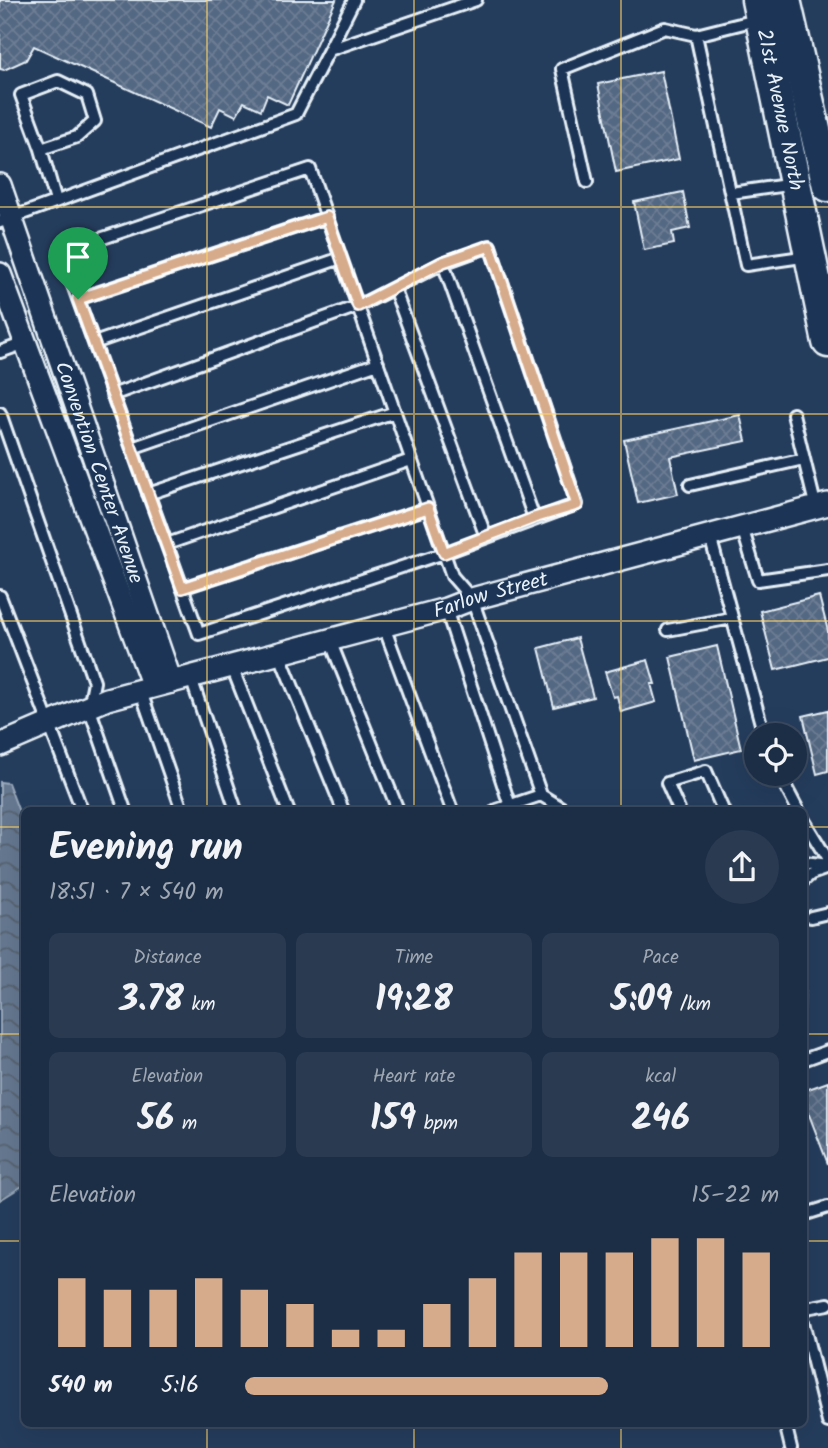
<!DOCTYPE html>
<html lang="en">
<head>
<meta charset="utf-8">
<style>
	:root { --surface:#1c2e46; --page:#293a51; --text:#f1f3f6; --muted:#a0a8b3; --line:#3a4a5f; --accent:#d6ab8b }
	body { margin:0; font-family:Kalam,sans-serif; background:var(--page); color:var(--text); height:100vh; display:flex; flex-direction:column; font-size:26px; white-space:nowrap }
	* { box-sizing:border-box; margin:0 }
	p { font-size:23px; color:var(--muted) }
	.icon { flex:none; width:38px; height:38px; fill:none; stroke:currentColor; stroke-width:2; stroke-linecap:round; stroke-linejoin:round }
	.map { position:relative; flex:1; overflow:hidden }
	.panel { position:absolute; left:21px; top:807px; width:786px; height:620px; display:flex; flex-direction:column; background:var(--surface); border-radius:10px; box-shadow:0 7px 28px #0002,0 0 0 2px var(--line) }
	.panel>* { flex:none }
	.tools { position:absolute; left:744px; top:723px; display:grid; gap:14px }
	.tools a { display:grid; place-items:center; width:63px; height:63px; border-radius:50%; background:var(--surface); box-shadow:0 7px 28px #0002,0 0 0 2px var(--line); font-size:35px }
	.pin { position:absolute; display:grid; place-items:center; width:60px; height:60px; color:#fff; margin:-72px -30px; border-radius:50% 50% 50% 0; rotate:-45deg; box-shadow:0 0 7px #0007 }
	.pin .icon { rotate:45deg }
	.round { display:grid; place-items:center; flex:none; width:74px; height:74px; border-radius:37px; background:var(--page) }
	.head { display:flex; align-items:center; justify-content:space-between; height:119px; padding:0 28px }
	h1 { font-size:38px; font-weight:700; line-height:52px }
	.stats { display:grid; grid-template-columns:repeat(3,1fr); gap:10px; height:119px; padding:7px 28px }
	.stats div { display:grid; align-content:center; border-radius:10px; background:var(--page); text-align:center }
	.stats b { font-size:35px; font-weight:700 }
	.stats small { font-size:19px; font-weight:400 }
	.stats p { font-size:19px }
	.chart { height:196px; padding:14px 28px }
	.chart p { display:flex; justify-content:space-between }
	.chart svg { width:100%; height:126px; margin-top:7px; stroke:var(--accent); stroke-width:6 }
	ul { padding:0 28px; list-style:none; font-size:23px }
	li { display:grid; grid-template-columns:112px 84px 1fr; align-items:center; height:52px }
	li i { height:18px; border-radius:9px; background:var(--accent) }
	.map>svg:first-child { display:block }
</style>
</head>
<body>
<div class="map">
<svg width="828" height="1448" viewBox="0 0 828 1448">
	<defs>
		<pattern id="water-waves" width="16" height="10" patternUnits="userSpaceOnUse" patternTransform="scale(1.75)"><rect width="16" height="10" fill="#657890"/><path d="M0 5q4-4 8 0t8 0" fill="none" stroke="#576270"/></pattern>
		<pattern id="building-cross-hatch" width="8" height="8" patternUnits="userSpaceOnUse" patternTransform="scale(1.75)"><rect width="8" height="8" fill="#536782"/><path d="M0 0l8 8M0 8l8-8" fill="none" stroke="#6c7d94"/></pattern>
	</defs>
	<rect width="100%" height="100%" fill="#253d5d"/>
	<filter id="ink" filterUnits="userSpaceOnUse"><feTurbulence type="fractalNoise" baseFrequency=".0143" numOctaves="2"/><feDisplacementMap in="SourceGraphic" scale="14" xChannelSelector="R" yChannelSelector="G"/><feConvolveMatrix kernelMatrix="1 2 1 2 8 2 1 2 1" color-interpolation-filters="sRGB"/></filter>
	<g filter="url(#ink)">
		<path fill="url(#water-waves)" stroke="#99a8ba" stroke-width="2" d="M 0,782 L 8,783 L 24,825 L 24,1185 L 0,1200 Z"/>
		<path fill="url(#building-cross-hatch)" stroke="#e8f1f8" stroke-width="2" d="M 0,0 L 336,0 L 288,105 L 267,95 L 261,110 L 244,102 L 236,116 L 220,108 L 211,127 L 34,46 L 26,60 L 4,70 L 0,69 Z
			M 661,71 L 679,159 L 616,172 L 598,84 Z
			M 683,192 L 690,228 L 672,232 L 674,244 L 644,250 L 634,202 Z
			M 740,415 L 746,441 L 670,457 L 678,494 L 638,503 L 624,440 Z
			M 819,596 L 828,631 L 828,657 L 775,670 L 760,611 Z
			M 577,638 L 593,697 L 554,707 L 539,648 Z
			M 717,646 L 741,749 L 694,760 L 670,657 Z
			M 648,660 L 655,684 L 651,684 L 656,702 L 621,712 L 617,696 L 613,697 L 605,672 Z
			M 828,710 L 828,771 L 817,774 L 803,716 Z
			M 803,940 L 805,940 L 804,1015 L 803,1015 Z
			M 828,1082 L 828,1164 L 803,1099 L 803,1091 Z"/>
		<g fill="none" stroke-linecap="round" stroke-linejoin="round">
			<defs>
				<path id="service" d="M 696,35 L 746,265 L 809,256
					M 329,50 L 354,0
					M 41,149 L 77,137 L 95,121 L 87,95 L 58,81 L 21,95 L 41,149 L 56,201
					M 587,182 L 562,69 L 665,28 L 696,35 L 760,19
					M 731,193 L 794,184
					M 0,222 L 296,114 L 329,50 L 476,0
					M 443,263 L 534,518
					M 394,288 L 486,537
					M 78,299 L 327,217
					M 94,343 L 341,258
					M 0,352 L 25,343
					M 112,395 L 358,306 L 443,263 L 490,246 L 577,504 L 444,553 L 199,634 L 61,252 L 310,169 L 452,576 L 472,599 L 541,795 L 496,810
					M 0,413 L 94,682 L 89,707 L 125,810
					M 793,414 L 804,459
					M 132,448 L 378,363
					M 690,485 L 804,459 L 816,508
					M 148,494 L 395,412
					M 742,527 L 758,580 L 828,570
					M 710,536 L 764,735
					M 167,544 L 411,460
					M 182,588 L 428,508
					M 0,596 L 82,810
					M 446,609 L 510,806
					M 383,624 L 452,810
					M 668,630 L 732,618
					M 329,638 L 398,810
					M 279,653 L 343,810
					M 232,667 L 288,810
					M 191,678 L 236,810
					M 140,689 L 182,810
					M 779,774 L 798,810
					M 541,795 L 565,810
					M 679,810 L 667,783 L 706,771 L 723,810
					M 803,819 L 828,860
					M 803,863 L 828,866
					M 803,881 L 811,874 L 828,868
					M 811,917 L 828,913
					M 803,1060 L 828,1051
					M 803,1210 L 809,1213 L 828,1207
					M 803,1312 L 806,1308 L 828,1304
					M 803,1322 L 828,1422
					M 785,1423 L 791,1448"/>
				<g id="minor">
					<path id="s1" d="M 0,185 L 171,682"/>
					<path d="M 0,274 L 153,686"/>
					<path id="s2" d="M 0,745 L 107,699 L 446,609 L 472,599 L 828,504"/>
				</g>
				<g id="secondary">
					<path id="s3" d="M 757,0 L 828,342"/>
					<path d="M 785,0 L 828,186"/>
				</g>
			</defs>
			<use href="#service" stroke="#e8f1f8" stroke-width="16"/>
			<use href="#minor" stroke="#e8f1f8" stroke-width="26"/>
			<use href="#secondary" stroke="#e8f1f8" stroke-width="35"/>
			<use href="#service" stroke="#1d3557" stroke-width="10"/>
			<use href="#minor" stroke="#1d3557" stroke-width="21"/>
			<use href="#secondary" stroke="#1d3557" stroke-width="30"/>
		</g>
	</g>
	<g fill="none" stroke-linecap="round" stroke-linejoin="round" filter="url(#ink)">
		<defs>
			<path id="route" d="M 327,217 L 358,306 L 443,262 L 490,246 L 577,505 L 534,518 L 444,553 L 428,508 L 182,588 L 78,299 Z"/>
		</defs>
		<use href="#route" stroke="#fff" stroke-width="14"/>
		<use href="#route" stroke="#d6ab8b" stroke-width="9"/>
	</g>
	<path fill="none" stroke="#ffd166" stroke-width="2" stroke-opacity="0.55" d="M 207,0 L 207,810M 414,0 L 414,810M 621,0 L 621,810M 0,207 L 828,207M 0,414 L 828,414M 0,621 L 828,621M 0,827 L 24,827M 803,827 L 828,827M 0,1034 L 24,1034M 803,1034 L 828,1034M 0,1241 L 24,1241M 803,1241 L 828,1241M 207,1423 L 207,1448M 414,1423 L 414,1448M 621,1423 L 621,1448"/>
	<g text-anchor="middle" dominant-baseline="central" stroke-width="6" stroke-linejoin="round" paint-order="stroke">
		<g font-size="21" fill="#e8f1f8" stroke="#1d3557">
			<text stroke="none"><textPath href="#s3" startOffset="112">21st Avenue North</textPath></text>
			<text stroke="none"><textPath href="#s1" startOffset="304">Convention Center Avenue</textPath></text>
			<text stroke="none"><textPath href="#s2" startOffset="514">Farlow Street</textPath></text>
		</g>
	</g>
</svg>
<div class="tools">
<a><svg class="icon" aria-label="locate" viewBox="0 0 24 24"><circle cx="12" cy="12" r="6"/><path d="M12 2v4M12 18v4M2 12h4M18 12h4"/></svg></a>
</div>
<div class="pin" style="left:78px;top:299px;background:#1e9e55"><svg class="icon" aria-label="arrive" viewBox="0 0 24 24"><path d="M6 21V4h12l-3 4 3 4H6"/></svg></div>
<section class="panel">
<div class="head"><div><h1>Evening run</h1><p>18:51 · 7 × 540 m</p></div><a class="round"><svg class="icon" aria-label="share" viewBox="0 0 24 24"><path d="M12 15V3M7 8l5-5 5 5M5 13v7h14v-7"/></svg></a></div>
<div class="stats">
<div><p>Distance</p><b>3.78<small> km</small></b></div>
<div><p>Time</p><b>19:28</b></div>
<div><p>Pace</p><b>5:09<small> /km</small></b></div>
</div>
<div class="stats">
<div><p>Elevation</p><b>56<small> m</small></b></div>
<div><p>Heart rate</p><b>159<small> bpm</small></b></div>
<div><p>kcal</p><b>246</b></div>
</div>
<div class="chart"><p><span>Elevation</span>15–22 m</p>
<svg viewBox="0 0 160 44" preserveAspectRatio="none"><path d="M5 44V20M15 44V24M25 44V24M35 44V20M45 44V24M55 44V29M65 44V38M75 44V38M85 44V29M95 44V20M105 44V11M115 44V11M125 44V11M135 44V6M145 44V6M155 44V11"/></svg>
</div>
<ul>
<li><b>540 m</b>5:16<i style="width:68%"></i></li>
</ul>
</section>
</div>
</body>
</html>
